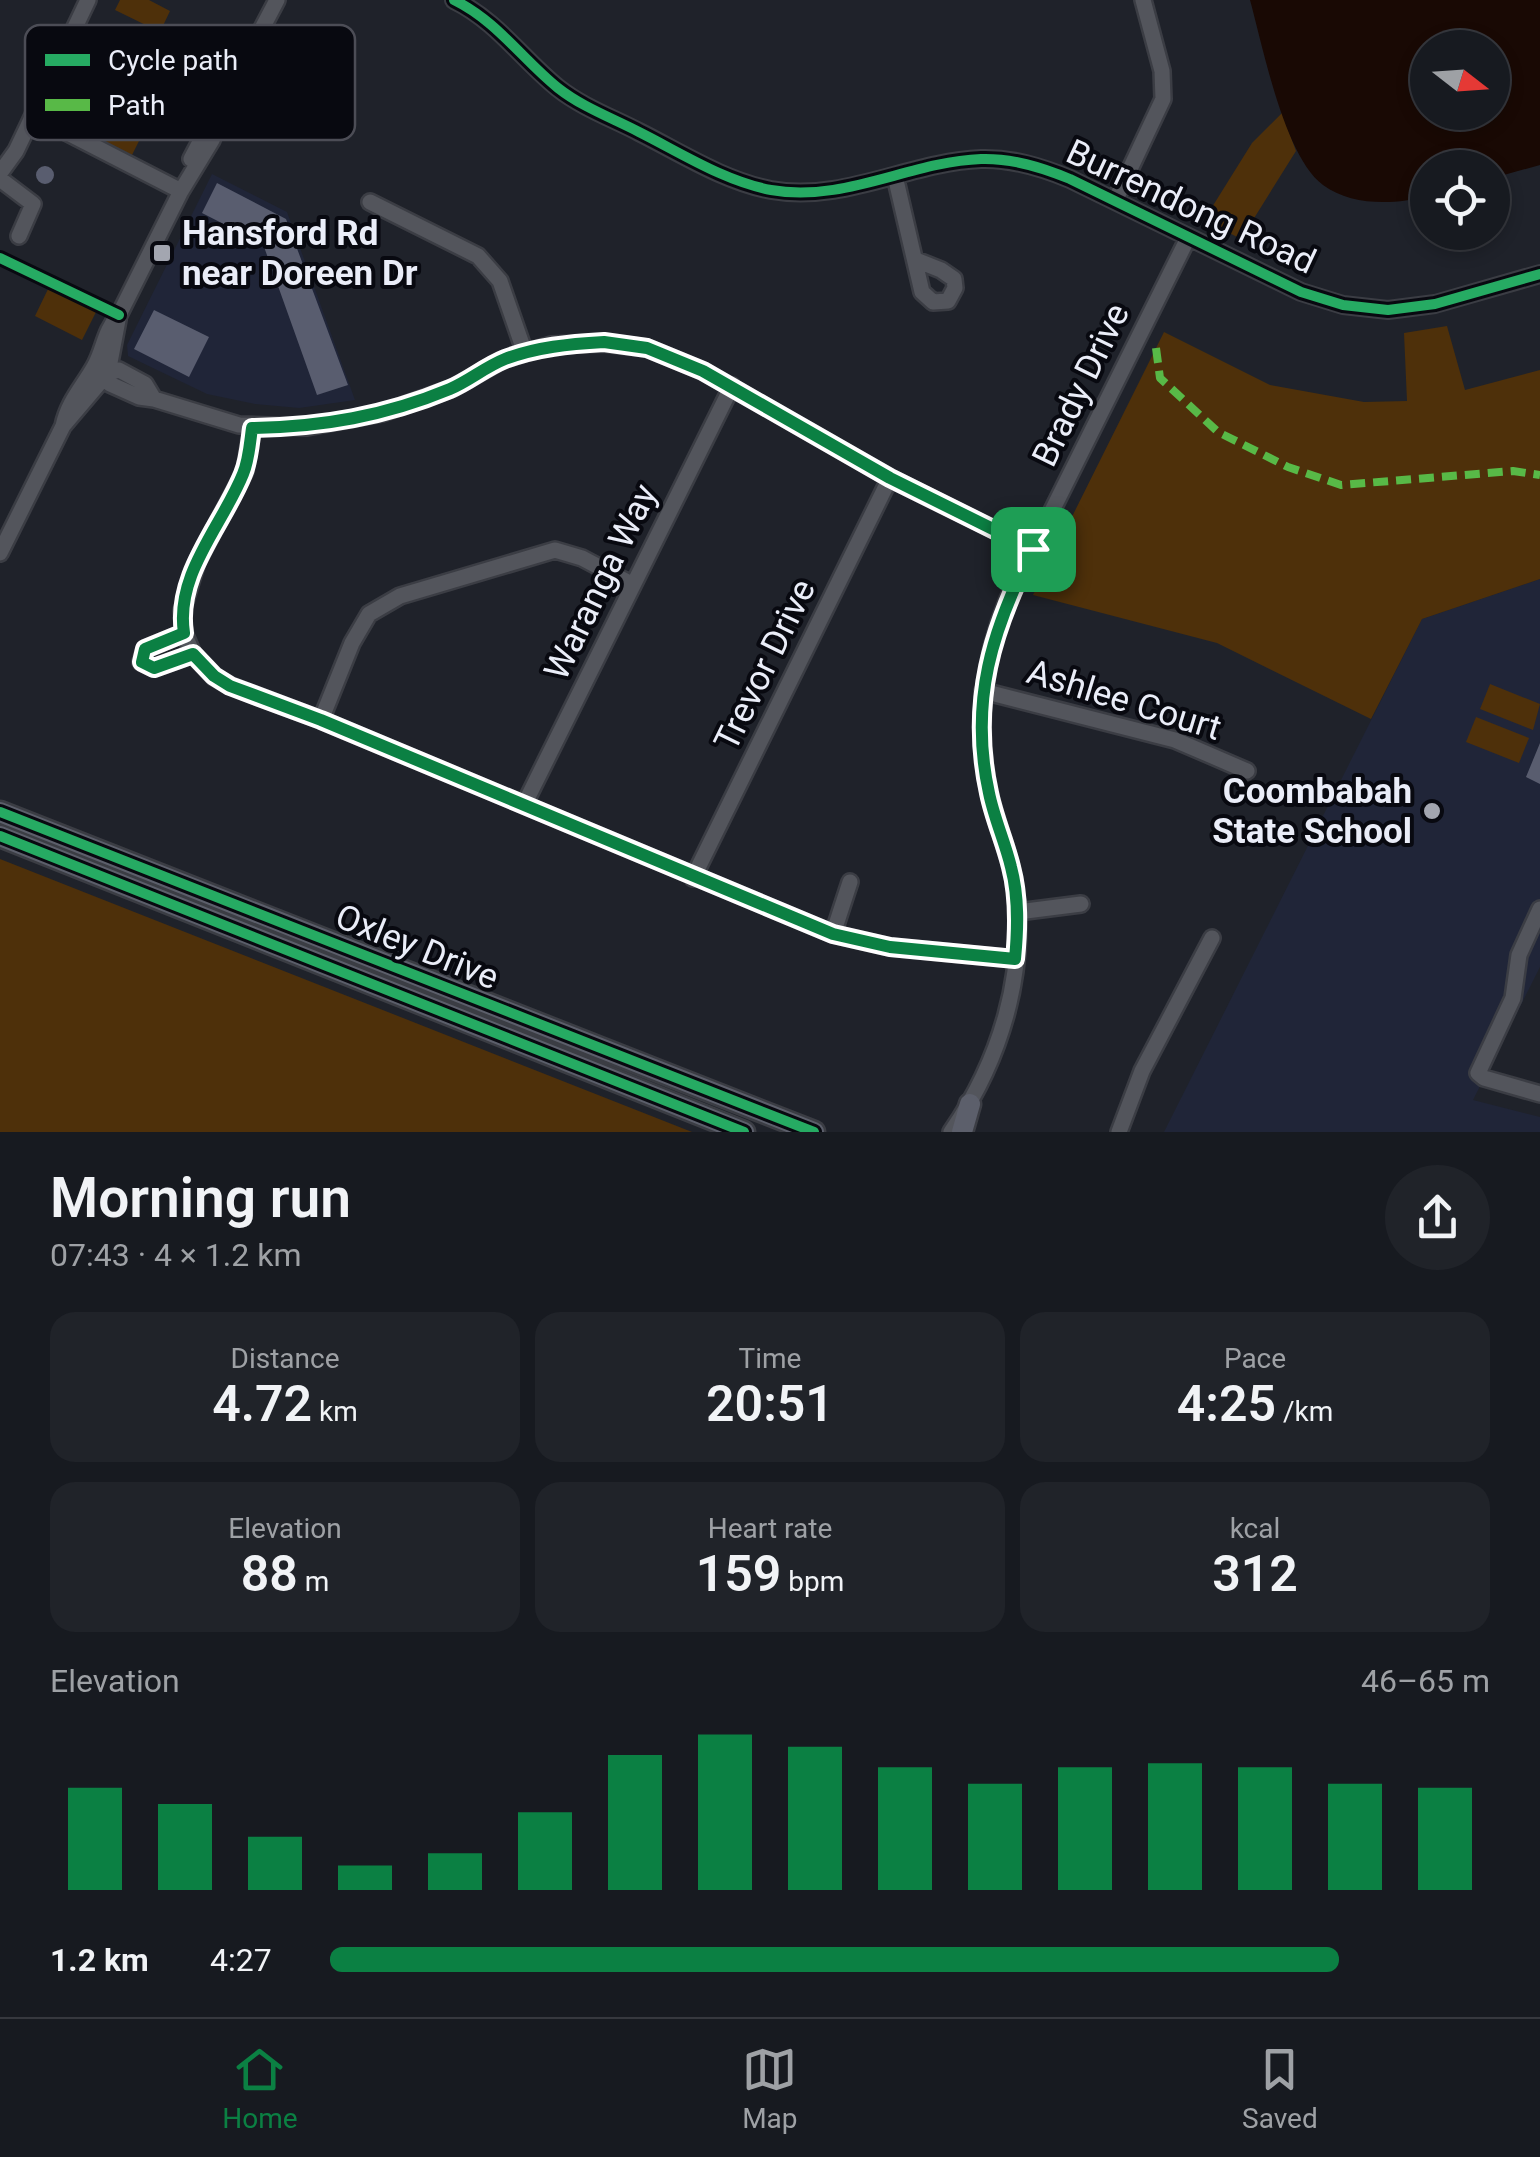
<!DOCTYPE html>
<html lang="en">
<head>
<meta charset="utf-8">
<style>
	:root { --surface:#171a20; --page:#202329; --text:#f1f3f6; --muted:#9ea1a5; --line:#36383e; --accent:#0b8043 }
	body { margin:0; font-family:Roboto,sans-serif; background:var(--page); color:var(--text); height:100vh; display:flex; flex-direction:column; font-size:38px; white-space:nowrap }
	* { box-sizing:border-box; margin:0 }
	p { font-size:32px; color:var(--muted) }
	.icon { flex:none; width:55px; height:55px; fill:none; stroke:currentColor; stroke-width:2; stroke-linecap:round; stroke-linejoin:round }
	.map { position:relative; height:1132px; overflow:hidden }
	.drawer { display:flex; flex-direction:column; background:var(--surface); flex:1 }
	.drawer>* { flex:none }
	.needle { width:65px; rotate:107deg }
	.fabs { position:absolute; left:1410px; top:30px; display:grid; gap:20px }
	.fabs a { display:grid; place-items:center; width:100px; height:100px; border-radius:50%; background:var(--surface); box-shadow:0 5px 15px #0003,0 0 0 2px var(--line); font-size:50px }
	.pin { position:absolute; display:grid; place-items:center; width:85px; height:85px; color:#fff; margin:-42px; border-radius:20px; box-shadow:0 5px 15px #0006 }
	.round { display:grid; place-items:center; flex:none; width:105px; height:105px; border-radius:52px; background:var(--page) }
	.headline { display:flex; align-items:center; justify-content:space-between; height:170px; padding:0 50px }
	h1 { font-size:55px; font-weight:600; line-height:75px }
	.metrics { display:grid; grid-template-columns:repeat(3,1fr); gap:15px; height:170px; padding:10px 50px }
	.metrics div { display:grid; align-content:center; border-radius:25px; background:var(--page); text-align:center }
	.metrics b { font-size:50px; font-weight:600 }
	.metrics small { font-size:28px; font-weight:400 }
	.metrics p { font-size:28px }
	.chart { height:280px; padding:20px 50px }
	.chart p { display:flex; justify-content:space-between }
	.chart svg { width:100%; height:180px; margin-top:10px; stroke:var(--accent); stroke-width:6 }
	ul { padding:0 50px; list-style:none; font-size:32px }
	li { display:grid; grid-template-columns:160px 120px 1fr; align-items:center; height:75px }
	li i { height:25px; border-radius:12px; background:var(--accent) }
	.dock { display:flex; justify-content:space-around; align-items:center; height:140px; border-top:2px solid var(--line); background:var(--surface); font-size:28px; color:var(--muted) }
	.dock a { display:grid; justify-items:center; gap:5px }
	.dock .selected { color:var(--accent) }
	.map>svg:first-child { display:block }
</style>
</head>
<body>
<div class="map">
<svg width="1540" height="1132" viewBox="0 0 1540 1132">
	<rect width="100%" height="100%" fill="#1f222a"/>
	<path fill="#202538" d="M 212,174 L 287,212 L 355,400 L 299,408 L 255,404 L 207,394 L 128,356 L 127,345 Z
		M 1540,579 L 1540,967 L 1473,1100 L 1540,1117 L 1540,1132 L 1164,1132 L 1422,619 Z"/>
	<path fill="#4e300a" d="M 120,0 L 149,0 L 170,11 L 160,32 L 115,10 Z
		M 75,96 L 144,131 L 132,155 L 63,120 Z
		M 1282,113 L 1296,151 L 1241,239 L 1204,220 L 1252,143 Z
		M 0,251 L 101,302 L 82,340 L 35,316 L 49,287 L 0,263 Z
		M 1447,326 L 1465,390 L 1540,370 L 1540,579 L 1422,619 L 1371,719 L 1217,643 L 1033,595 L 1164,332 L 1270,385 L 1364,402 L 1407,401 L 1404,333 Z
		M 1490,684 L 1540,704 L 1533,730 L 1480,709 Z
		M 1476,717 L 1529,738 L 1519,763 L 1466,742 Z
		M 0,859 L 692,1132 L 0,1132 Z"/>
	<path fill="#190904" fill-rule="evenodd" d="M 1250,0 L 1540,0 L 1540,165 L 1493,178 L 1492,168 L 1428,168 L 1427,196 C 1395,205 1351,206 1323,185 C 1284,156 1263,47 1250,0 ZM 1428,48 L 1492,48 L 1492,112 L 1428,112 Z"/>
	<path fill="#595d6f" d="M36 175a9 9 0 1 1 18 0a9 9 0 1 1-18 0Z
		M 217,183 L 286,219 L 348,385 L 317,395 L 263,244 L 202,213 Z
		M 154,310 L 209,337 L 189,377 L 134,349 Z
		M 1540,743 L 1540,784 L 1526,777 Z"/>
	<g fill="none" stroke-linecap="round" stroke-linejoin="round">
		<defs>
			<path id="minor" d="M 454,0 C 497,21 522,59 558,88 C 582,107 612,118 639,132 C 681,153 724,181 771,190 C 844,203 909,162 981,159 C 1012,158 1041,167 1070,179 L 1301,292 L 1343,305 L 1388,310 L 1435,304 L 1540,274
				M 237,76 L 277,0
				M 33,115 L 181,191
				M 191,159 L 220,104
				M 0,173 L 16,151 L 88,0
				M 895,176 L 922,292 L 933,302 L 948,301 L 955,288 L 954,279 L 941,270 L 916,260
				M 0,179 L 33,204 L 19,236
				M 1115,201 L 1163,99 L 1162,71 L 1143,0
				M 370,202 L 478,256 L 500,281 L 525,353
				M 101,370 L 108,373 L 119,370 L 145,384 L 154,399
				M 108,373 L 110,384 L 139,397 L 154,399 L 239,425 L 307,427 L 382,413 L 453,388 L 502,360 L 551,345 L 604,343 L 647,348 L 703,371 L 890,478 L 1033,549
				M 63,426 C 68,402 82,388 94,367 C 104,350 104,331 119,315 L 181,191 L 212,140 L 242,68
				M 252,427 L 245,471 L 197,562 L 182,611 L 184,633 L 193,654 L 214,677 L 231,686 L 321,720 L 833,934 L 890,947 L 1015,959
				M 0,553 L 63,426 L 108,373 L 118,320
				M 184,633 L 145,649 L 141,662 L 154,668 L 193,654
				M 983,691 L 1175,740 L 1247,771
				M 321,720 L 352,643 L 369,614 L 400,596 L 555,550 L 582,558 L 633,585
				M 524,805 L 732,386
				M 693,878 L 890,478
				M 1540,909 L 1519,955 L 1513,998 L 1478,1073 L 1484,1078 L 1540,1094
				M 1018,912 L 1081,904
				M 833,934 L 850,882
				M 951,1132 C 1000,1061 1027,974 1015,888 C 1011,855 996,825 989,792 C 975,727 983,660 1008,599 L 1188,238
				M 1119,1132 L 1142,1071 L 1212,938"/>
			<path id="major" d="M 0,812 L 814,1132
				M 0,836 L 744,1132
				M 962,1132 L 970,1104"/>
		</defs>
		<use href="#minor" stroke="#3b3d44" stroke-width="20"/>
		<use href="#major" stroke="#3b3d44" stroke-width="25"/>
		<use href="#minor" stroke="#53555c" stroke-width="15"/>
		<use href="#major" stroke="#5c5f6b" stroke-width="20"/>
		<path stroke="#58b947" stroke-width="8" stroke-dasharray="15 8" stroke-linecap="butt" d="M 1156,348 L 1160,378 L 1218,432 L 1288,467 L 1341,485 L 1513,471 L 1540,475"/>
		<defs>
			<path id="cycleway" d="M 454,0 C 497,21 522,59 558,88 C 582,107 612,118 639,132 C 681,153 724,181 771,190 C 844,203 909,162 981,159 C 1012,158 1041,167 1070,179 L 1301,292 L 1343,305 L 1388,310 L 1435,304 L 1540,274
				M 0,258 L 119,315
				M 0,812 L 814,1132
				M 0,836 L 744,1132"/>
		</defs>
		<use href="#cycleway" stroke="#080910" stroke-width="16"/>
		<use href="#cycleway" stroke="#26ab63" stroke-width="10"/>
	</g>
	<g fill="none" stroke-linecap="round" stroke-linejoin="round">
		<defs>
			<path id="route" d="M 604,342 L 647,348 L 703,371 L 890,478 L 1033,549 C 992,629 969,702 989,793 C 994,818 1005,842 1011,867 C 1019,897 1018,928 1015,959 L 890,947 L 833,934 L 321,720 L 230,686 L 214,676 L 193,654 L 154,668 L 142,662 L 145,649 L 184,633 C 175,574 222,526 243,474 C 249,460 250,442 252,428 C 322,427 385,416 450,389 C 469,381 485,367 505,359 C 537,347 569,344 604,342 Z"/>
		</defs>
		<use href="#route" stroke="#fff" stroke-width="20"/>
		<use href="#route" stroke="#0b8043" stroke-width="12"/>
	</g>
	<g fill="#a3a6b0" stroke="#080910" stroke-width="4">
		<rect x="152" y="243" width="20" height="20" rx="5"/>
		<circle cx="1432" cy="811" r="10"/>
	</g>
	<g text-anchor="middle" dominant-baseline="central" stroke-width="8" stroke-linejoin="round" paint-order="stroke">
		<g font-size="35" fill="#eaedf8" stroke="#080910">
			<text transform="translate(1191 207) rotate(25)">Burrendong Road</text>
			<text transform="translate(1081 385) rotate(-64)">Brady Drive</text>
			<text transform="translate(601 582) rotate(-64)">Waranga Way</text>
			<text transform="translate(765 665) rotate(-64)">Trevor Drive</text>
			<text transform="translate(1124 700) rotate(17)">Ashlee Court</text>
			<text transform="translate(417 947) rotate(22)">Oxley Drive</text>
		</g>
		<g font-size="35" font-weight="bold" fill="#eaedf8" stroke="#080910" text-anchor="start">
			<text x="182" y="233">Hansford Rd<tspan x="182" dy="40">near Doreen Dr</tspan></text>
			<text x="1412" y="791" text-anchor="end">Coombabah<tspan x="1412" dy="40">State School</tspan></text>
		</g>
	</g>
	<rect x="25" y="25" width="330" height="115" rx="15" fill="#080910" stroke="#4c4d56" stroke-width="2.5"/>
	<rect x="45" y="54" width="45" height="12" fill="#26ab63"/>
	<rect x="45" y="99" width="45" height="12" fill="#58b947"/>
	<g font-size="28" fill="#eaedf8">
		<text x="108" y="70">Cycle path</text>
		<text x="108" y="115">Path</text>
	</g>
</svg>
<div class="fabs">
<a><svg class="needle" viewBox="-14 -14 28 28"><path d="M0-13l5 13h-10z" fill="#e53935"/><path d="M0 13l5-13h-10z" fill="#9ea1a5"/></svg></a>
<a><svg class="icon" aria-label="locate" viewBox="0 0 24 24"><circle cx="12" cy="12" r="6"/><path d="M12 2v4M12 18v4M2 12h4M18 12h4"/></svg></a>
</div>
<div class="pin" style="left:1033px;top:549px;background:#1e9e55"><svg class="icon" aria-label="arrive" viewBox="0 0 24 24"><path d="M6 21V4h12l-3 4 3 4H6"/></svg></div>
</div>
<section class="drawer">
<div class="headline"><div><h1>Morning run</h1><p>07:43 · 4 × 1.2 km</p></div><a class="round"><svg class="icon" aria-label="share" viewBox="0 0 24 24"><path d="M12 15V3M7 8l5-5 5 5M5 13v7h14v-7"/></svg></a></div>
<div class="metrics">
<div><p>Distance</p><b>4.72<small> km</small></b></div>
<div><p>Time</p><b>20:51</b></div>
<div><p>Pace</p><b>4:25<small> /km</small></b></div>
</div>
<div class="metrics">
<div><p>Elevation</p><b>88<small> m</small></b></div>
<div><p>Heart rate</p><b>159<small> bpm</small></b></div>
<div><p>kcal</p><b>312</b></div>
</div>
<div class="chart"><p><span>Elevation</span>46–65 m</p>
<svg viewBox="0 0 160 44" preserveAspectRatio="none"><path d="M5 44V19M15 44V23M25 44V31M35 44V38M45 44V35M55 44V25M65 44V11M75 44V6M85 44V9M95 44V14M105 44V18M115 44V14M125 44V13M135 44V14M145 44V18M155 44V19"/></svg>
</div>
<ul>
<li><b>1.2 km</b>4:27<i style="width:87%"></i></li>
</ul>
</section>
<nav class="dock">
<a class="selected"><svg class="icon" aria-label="home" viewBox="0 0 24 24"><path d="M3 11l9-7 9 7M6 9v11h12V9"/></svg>Home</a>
<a><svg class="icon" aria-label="map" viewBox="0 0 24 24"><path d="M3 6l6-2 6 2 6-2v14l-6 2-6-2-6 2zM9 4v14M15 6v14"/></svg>Map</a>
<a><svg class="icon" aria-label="saved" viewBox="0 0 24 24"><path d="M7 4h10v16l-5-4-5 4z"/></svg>Saved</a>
</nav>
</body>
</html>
